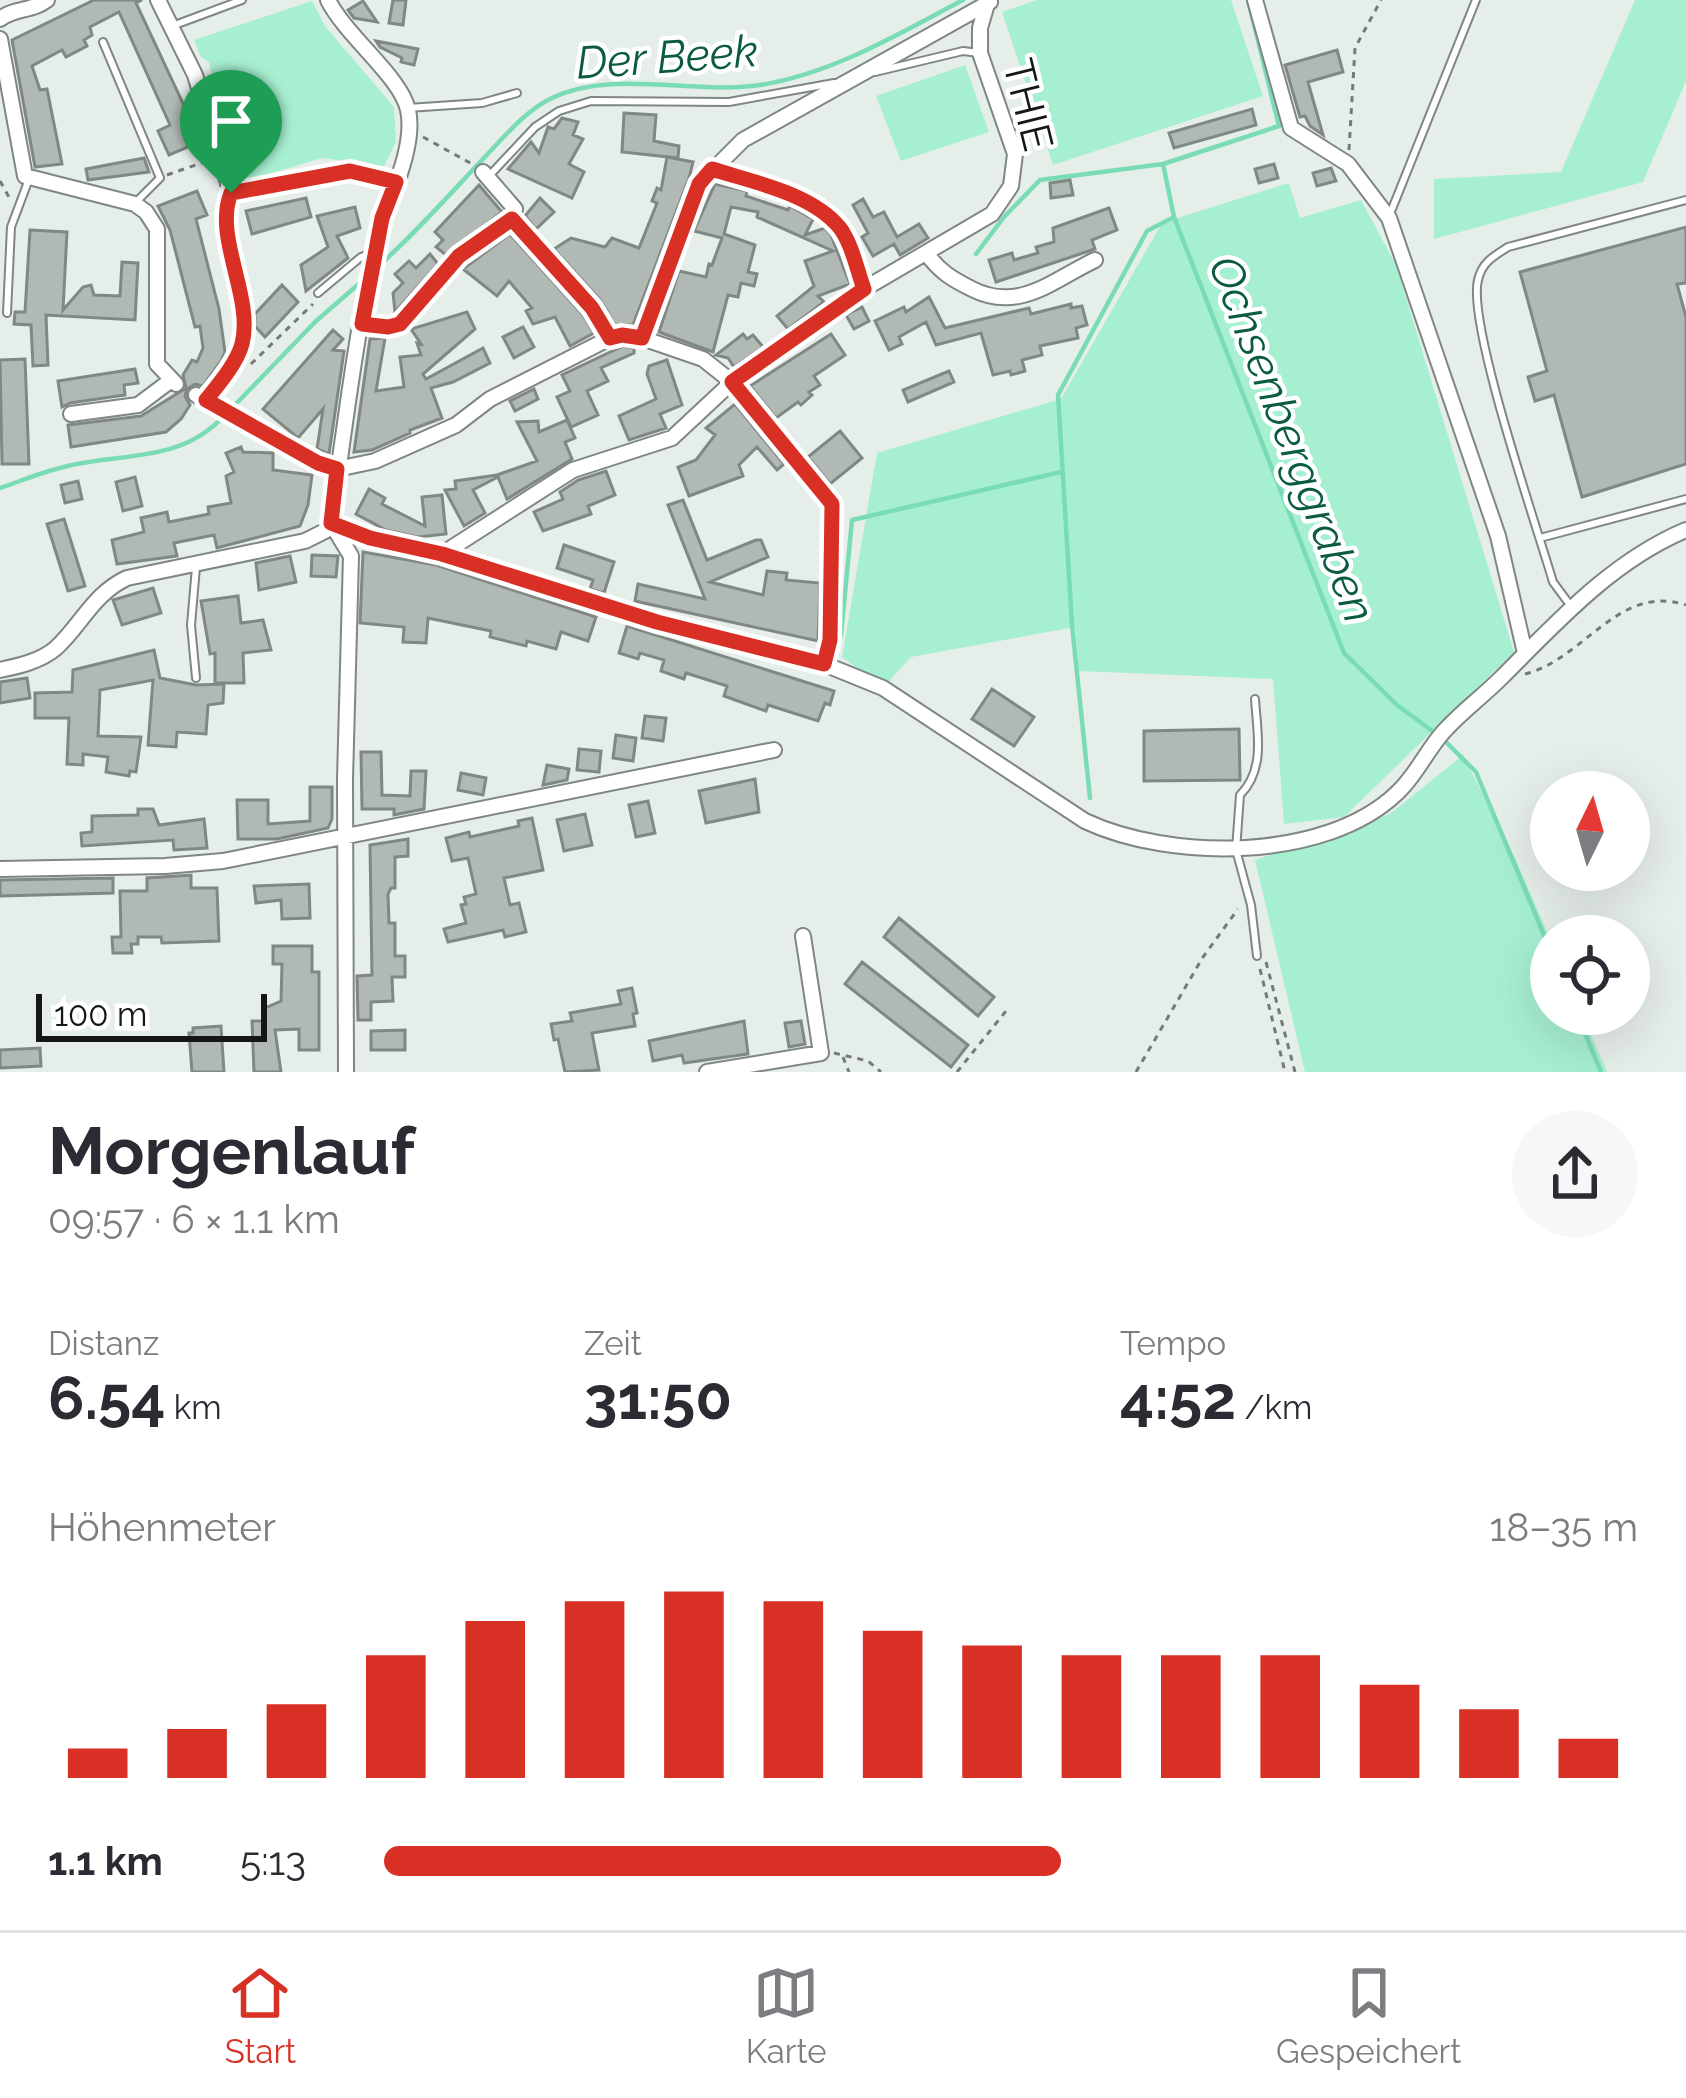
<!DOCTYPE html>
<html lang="de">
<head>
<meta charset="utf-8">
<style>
	:root { --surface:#fff; --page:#f7f7f7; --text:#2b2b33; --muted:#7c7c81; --line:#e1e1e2; --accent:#d93025 }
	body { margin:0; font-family:Raleway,sans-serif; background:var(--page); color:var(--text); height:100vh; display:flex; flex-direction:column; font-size:45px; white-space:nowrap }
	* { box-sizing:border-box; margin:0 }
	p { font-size:39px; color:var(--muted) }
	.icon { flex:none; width:66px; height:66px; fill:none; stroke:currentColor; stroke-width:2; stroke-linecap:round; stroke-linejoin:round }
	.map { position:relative; height:1072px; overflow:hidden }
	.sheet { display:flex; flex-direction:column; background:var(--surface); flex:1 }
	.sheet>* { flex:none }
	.needle { width:78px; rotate:5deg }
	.controls { position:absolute; left:1530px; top:771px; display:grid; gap:24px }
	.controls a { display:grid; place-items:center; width:120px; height:120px; border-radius:50%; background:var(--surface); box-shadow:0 12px 48px #0002; font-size:60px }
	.scale { position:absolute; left:36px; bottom:30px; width:231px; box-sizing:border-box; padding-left:12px; border:6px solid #151716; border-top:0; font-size:33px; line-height:42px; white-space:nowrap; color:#151716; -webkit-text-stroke:9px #fff; paint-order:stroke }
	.pin { position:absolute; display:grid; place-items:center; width:102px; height:102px; color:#fff; margin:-123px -51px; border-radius:50% 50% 50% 0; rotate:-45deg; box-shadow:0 0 12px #0007 }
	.pin .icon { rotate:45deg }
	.round { display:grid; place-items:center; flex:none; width:126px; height:126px; border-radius:63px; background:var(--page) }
	.head { display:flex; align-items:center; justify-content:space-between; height:204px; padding:0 48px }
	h1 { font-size:66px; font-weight:700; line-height:90px }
	.stats { display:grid; grid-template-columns:repeat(3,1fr); gap:18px; height:204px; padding:12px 48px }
	.stats div { display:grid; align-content:center }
	.stats b { font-size:60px; font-weight:700 }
	.stats small { font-size:33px; font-weight:400 }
	.stats p { font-size:33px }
	.chart { height:336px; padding:24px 48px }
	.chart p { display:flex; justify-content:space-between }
	.chart svg { width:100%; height:216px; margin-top:12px; stroke:var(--accent); stroke-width:6 }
	ul { padding:0 48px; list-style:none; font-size:39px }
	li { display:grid; grid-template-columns:192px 144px 1fr; align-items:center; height:90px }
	li i { height:30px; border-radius:15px; background:var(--accent) }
	.menu { display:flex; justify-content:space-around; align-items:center; height:168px; border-top:3px solid var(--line); background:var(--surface); font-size:33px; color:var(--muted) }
	.menu a { display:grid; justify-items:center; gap:6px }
	.menu .on { color:var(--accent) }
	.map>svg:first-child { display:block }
</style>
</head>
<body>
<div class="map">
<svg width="1686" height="1072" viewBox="0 0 1686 1072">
	<rect width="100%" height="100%" fill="#e6eeea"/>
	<path fill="#a7efd1" d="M 1037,0 L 1231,0 L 1263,96 L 1053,165 L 1002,12 Z
		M 1635,0 L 1686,0 L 1686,81 L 1643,182 L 1434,239 L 1434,179 L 1561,172 Z
		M 312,1 L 325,26 L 394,107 L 396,142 L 384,166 L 322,158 L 246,181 L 235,178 L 209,62 L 201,57 L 194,40 Z
		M 965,65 L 989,132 L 901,161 L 876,96 Z
		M 1289,183 L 1300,218 L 1361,200 L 1396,265 L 1514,652 L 1344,817 L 1284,824 L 1273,679 L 1079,671 L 1075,627 L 911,657 L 883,688 L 842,657 L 877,453 L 1061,399 L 1162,223 Z
		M 1463,755 L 1515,858 L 1551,941 L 1551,1014 L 1582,1014 L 1607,1072 L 1305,1072 L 1255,860 L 1390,814 Z"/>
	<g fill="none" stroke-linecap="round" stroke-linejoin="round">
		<path stroke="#7adcb6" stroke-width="4.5" d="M 1163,164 L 1174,217 L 1344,653 L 1397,705 L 1435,733
			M 976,254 L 1004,217 L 1040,180 L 1163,164 L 1279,126 L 1248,0
			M 374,270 C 413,236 448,196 483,159 C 503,138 526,110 552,98 C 612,69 694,95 760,85 C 832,74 900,33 963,0
			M 232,408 L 315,322 L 361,282
			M 0,488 C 21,481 42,472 64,467 C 122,452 179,464 224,416
			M 841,635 L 852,520 L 1061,472
			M 1444,740 L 1476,772 L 1551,952
			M 1090,798 L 1072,625 L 1058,395 L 1147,231 L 1172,218
			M 1577,1014 L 1601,1072"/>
	</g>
	<path fill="#b1b9b5" stroke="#808884" stroke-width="3" d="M 94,0 L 142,0 L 136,3 L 188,114 L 182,116 L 195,144 L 169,155 L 158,131 L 170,125 L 119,12 L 90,27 L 92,35 L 84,40 L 87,46 L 66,57 L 62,50 L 32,66 L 40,90 L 47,89 L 62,164 L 35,167 L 12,40 Z
		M 393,0 L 406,0 L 403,25 L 389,23 Z
		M 363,1 L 377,22 L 354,18 L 348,10 Z
		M 376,41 L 418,49 L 414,65 L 401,62 L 402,58 L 380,47 Z
		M 1337,50 L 1343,72 L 1308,82 L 1323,135 L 1310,126 L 1305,116 L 1300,117 L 1285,65 Z
		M 1252,109 L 1256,125 L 1174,148 L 1169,133 Z
		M 624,113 L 656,115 L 654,141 L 679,146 L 678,158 L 622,152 Z
		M 562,118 L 578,122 L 573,135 L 583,139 L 569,164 L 584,172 L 572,198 L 508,169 L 531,142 L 539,153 L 548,127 L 554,129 Z
		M 667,157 L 693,162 L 689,178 L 633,325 L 615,325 L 601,301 L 554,249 L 571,238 L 605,247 L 612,238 L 639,248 L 657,203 L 652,201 L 657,188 L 661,190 Z
		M 144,158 L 149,172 L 88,180 L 86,169 Z
		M 1274,164 L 1278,178 L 1259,183 L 1255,169 Z
		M 1331,168 L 1336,181 L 1317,186 L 1313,173 Z
		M 1070,180 L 1073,195 L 1051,198 L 1050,183 Z
		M 715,184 L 747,191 L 746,196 L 788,210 L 790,206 L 813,219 L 805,235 L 825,228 L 831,235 L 850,284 L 818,296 L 824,302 L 788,329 L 777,316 L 814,286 L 805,261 L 833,251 L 757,217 L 758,212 L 731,207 L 724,234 L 755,245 L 748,272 L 757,274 L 754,286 L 741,283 L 738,297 L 728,295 L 713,352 L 659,332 L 679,271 L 706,277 L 709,264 L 712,265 L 722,238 L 694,231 Z
		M 479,185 L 502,212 L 446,255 L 436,247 L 443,240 L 435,232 Z
		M 197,191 L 207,215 L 196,219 L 219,309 L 225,352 L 221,361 L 203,386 L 195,384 L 187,389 L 185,396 L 190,405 L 181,419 L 166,432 L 71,447 L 68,425 L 141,416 L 186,388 L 183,375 L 192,360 L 197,362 L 203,348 L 200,326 L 195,327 L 170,230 L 158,206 Z
		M 306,198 L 311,217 L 252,234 L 246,211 Z
		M 540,198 L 554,212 L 536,229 L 525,216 Z
		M 863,199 L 873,217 L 884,212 L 897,237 L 919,224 L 928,238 L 900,255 L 894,244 L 873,256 L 862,237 L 868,233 L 853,205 Z
		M 355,207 L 360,228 L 337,236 L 348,258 L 306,291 L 301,265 L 328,247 L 317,216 Z
		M 1109,208 L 1117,230 L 1092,240 L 1095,249 L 996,282 L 989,260 L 1012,253 L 1014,260 L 1038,253 L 1036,247 L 1054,242 L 1053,228 Z
		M 1686,227 L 1686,283 L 1677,284 L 1686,317 L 1686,464 L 1582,497 L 1554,395 L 1535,401 L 1528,377 L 1547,371 L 1520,272 Z
		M 30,230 L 67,232 L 63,310 L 83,287 L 91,285 L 94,295 L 120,296 L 122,262 L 138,263 L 135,320 L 46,315 L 48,365 L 33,366 L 31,325 L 14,324 L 15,312 L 25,312 Z
		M 510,234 L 583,315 L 594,333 L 570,346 L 555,317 L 533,324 L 526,311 L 532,308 L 509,281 L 497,296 L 463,269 Z
		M 430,254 L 438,264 L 395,312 L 393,293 L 403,283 L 395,274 L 409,261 L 416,268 Z
		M 282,285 L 298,302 L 265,337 L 255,326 L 255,314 Z
		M 929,297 L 945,328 L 1029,308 L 1031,314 L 1071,304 L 1071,308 L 1082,306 L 1087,325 L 1076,328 L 1078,338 L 1040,346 L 1042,355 L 1022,360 L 1025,371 L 1011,375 L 1010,371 L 993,375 L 981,333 L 936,345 L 926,322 L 899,337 L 902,344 L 889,350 L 875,321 L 904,307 L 906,312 Z
		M 862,307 L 869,321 L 854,329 L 846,315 Z
		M 467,312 L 475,329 L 423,374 L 426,379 L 483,348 L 490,363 L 453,382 L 431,388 L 442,418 L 410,430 L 410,433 L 372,450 L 354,452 L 370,339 L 385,338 L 376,391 L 404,387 L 400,357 L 421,355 L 417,343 L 421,344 L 411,329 Z
		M 523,327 L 534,347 L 514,358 L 503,337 Z
		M 333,330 L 343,339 L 333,350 L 344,351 L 329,454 L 317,449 L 323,409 L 298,438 L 263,409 Z
		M 743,334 L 747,339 L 753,335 L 763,347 L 734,367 L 728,358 L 716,355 Z
		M 831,334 L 845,355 L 814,376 L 820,385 L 809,392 L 812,395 L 801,405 L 798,402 L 776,418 L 750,386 Z
		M 623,346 L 634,348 L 634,353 L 601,368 L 608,381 L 587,391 L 598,415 L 571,427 L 557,397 L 570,391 L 562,375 Z
		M 25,359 L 29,464 L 2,464 L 0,360 Z
		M 667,360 L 682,405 L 660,414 L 666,428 L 629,440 L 619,416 L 656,399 L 647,374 L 649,366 Z
		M 135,369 L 138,383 L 124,385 L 125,395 L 70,403 L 62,407 L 58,381 Z
		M 949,371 L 954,382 L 908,402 L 903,390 Z
		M 534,389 L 538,399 L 515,411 L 510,401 Z
		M 735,404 L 784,464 L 777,470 L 757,447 L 739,465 L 743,476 L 689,496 L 678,467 L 696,460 L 715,435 L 706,428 Z
		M 567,420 L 575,438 L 565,442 L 572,459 L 507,499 L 498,477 L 473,490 L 485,513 L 464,526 L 445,490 L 456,489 L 455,481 L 497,475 L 537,461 L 517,422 L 538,421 L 539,432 Z
		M 840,431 L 862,458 L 830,484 L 808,457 Z
		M 241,447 L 243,452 L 273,453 L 273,470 L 312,475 L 308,505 L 300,526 L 217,548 L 214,535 L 174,543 L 177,556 L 117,564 L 112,540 L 144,532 L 141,518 L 167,512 L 169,522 L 209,514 L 208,507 L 231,503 L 226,476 L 234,472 L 226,453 Z
		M 606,471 L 615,495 L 588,506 L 591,514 L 543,531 L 534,512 L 563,499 L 560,492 L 578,480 Z
		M 135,477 L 142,506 L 123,511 L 116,482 Z
		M 78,481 L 82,499 L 65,503 L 61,485 Z
		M 369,489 L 385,498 L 382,504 L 425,526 L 422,497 L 442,495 L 446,534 L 418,537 L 386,530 L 356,514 Z
		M 683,500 L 707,560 L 756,540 L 761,540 L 768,557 L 710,582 L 763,595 L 767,571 L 787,573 L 786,580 L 820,583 L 818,641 L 635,601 L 638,584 L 705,599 L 668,505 Z
		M 64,519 L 85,586 L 68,591 L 47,524 Z
		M 564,545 L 614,562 L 604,593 L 590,589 L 593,580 L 557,568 Z
		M 363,552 L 436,565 L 596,617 L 588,641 L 561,632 L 556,649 L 527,641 L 526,646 L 490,637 L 491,631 L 428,618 L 426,643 L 403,642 L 404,627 L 360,623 Z
		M 312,555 L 338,556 L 336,577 L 311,576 Z
		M 290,556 L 296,582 L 259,590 L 256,563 Z
		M 153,588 L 161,613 L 122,625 L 113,600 Z
		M 238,596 L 241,623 L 263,620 L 271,650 L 243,653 L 244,683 L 215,683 L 215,653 L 210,654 L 201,601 Z
		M 627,626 L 834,691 L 830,705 L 825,703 L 818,721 L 768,705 L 766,711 L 724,696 L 727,686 L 686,673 L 684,679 L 661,671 L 664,660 L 640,653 L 638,659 L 619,653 Z
		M 154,650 L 160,678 L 196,685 L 224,684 L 223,703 L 208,705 L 206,734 L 177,732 L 176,747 L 148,745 L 153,680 L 100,690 L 98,736 L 141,737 L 136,772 L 130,771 L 129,776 L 106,772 L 108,757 L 83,754 L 83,765 L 67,764 L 69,718 L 35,718 L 35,693 L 72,692 L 73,670 Z
		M 27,678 L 30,698 L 0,703 L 0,682 Z
		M 992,689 L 1034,717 L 1014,746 L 972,719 Z
		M 645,716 L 666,718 L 663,741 L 642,738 Z
		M 1239,729 L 1240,780 L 1144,781 L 1144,731 Z
		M 616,735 L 636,738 L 633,761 L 613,758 Z
		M 579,749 L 601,751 L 599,772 L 577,770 Z
		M 361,752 L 381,752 L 382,795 L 410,796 L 411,771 L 426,771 L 424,809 L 394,815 L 394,809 L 362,809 Z
		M 547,765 L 569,769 L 567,780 L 543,785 Z
		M 461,773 L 486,778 L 483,795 L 458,790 Z
		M 755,779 L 759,812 L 706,823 L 699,791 Z
		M 310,787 L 332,787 L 332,819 L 328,828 L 277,839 L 238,839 L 237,800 L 268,800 L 268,824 L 310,821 Z
		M 648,801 L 655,833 L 636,837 L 629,805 Z
		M 138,809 L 153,809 L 159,825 L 204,819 L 207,848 L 174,850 L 173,840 L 82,846 L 81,833 L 92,832 L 92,816 L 138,815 Z
		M 585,814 L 592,845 L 564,851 L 557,820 Z
		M 532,818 L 543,870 L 504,878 L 510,905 L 519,903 L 526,932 L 505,937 L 503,930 L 448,942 L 444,929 L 466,923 L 461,905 L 466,904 L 464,897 L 476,894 L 468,858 L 452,861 L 446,838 L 469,832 L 470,837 L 519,826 L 518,821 Z
		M 408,839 L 408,856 L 395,857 L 395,888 L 391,888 L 388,894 L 389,923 L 395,923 L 395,956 L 405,956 L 405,977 L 392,977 L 393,1001 L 371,1002 L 371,1020 L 358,1020 L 357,976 L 372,975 L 370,845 Z
		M 191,875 L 191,888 L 217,888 L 219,941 L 162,943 L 161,937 L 138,937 L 138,944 L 131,944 L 132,953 L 113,953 L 112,937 L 121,937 L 120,891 L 147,891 L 147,878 Z
		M 113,878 L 113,893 L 0,896 L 0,880 Z
		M 309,884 L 310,918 L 282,919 L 281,900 L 256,903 L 254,886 Z
		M 899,918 L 994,997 L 978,1016 L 884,937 Z
		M 273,946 L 312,946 L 312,972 L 319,972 L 319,1050 L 299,1050 L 299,1029 L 275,1030 L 281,1072 L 254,1072 L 252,1021 L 265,1021 L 265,1008 L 281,1001 L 282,964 L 273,964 Z
		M 862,962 L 968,1045 L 951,1067 L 845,984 Z
		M 632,988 L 637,1013 L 633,1014 L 635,1026 L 592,1033 L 599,1070 L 565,1072 L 558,1039 L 554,1040 L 551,1024 L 572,1021 L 570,1013 L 621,1004 L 618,991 Z
		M 744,1021 L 748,1054 L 684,1063 L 682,1055 L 653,1061 L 649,1041 Z
		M 801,1021 L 805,1044 L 789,1047 L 785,1023 Z
		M 221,1026 L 224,1072 L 192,1072 L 189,1033 L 193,1033 L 193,1028 Z
		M 405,1030 L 405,1050 L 371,1050 L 371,1031 Z
		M 40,1048 L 41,1066 L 0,1068 L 0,1050 Z"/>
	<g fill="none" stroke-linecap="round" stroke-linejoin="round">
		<defs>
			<path id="service" d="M 172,26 L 242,0
				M 103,42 L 160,178 L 137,201
				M 875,72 L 963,51 L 979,53
				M 408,108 L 482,103 L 517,93
				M 489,176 L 535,127 L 559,111 L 591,101 L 729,102 L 834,83
				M 1390,214 L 1476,0
				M 318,293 L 361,257 L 373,253
				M 7,313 L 11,227 L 29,179
				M 1540,538 L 1686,499
				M 1570,605 L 1553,582 C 1537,527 1467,324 1478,280 C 1482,262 1494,256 1508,247 L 1686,200
				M 196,678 L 191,625 L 196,567
				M 1255,699 C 1257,732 1266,769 1240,795 L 1236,850 L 1251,905 L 1257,956"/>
			<path id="minor" d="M 158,0 L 195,75 L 231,193
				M 328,0 C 346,36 401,77 408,110 C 417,151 383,210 374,251 C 355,341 344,432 331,523 L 351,556 L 345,779 L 346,1072
				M 1255,0 L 1291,128 L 1348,164 L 1389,218 L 1498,536 L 1525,653
				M 0,19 C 16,7 31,12 47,0
				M 0,39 L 25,176 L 135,204 L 146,212 L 157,229 L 157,364 L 176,384
				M 712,169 C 752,182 812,193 840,228 C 852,243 857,270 864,289
				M 483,172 L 515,209 L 512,219 L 592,308 L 610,338
				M 231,193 L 350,171 L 396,182
				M 927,254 C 940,272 952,279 972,289 C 1019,313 1053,280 1095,260
				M 362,324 L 388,327 L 400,324 L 459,257 L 512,219
				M 642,338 L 699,184 L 743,140 L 990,2
				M 196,395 L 318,463 L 337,469 L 375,461 L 456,425 L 490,399 L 610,338 L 622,335 L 642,338 L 703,359 L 732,382 L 832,504 L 830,640 L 824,664
				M 206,400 C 218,385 237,363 242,344 C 254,295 212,239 231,193
				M 71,414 L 138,405 L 170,381
				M 331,523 L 370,538 L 442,554 L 657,622 L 824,664 L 883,688 L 1085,821 C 1170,861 1325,862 1397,793 C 1417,775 1428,747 1447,728 C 1464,710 1484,695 1501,678 C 1557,622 1612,561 1686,530
				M 442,554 L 573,470 L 672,438 L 732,382 L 864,289 L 992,214 L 1011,186 L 1015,154 L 980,53 L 980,28 L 987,4
				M 0,670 C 19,666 41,661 56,648 C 82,624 93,594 127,578 L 305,541 L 325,531 L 331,523
				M 0,869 L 165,866 L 223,861 L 774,750
				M 707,1072 L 821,1053 L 803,936"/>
		</defs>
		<use href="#service" stroke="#7f8683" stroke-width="10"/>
		<use href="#minor" stroke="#7f8683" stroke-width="18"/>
		<path stroke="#757a78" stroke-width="3" stroke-dasharray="6 6" stroke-linecap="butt" d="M 423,137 L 472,164
			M 1349,150 L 1355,48 L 1381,0
			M 167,175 L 204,162
			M 0,181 L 10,199
			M 251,364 L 313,304
			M 1525,674 C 1585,659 1618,583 1686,605
			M 1266,962 L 1295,1072
			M 1260,969 L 1285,1072
			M 834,1053 L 868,1061 L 881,1072
			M 843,1057 L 849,1072
			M 957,1072 L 1006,1011
			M 1136,1072 L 1203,957 L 1238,909"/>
		<use href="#service" stroke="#fff" stroke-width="6"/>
		<use href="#minor" stroke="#fff" stroke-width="14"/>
	</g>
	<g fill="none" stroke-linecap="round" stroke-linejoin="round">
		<defs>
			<path id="route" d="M 712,169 C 752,182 812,193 840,228 C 852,244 857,270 864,289 L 732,382 L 832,504 L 830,640 L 824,664 L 657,622 L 442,554 L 370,538 L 331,523 L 337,469 L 318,463 L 206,400 C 218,385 237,363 242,344 C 254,297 213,237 231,193 L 350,171 L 396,182 L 382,218 L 362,324 L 388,327 L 400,324 L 459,256 L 512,219 L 592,308 L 610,338 L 622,335 L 642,338 L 699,184 Z"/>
		</defs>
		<use href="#route" stroke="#fff" stroke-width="24"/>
		<use href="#route" stroke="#d93025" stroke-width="15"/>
	</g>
	<g text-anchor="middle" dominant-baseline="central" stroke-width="9" stroke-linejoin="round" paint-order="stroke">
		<g font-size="42" fill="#151716" stroke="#fff">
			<text transform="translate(1028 105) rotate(76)">THIE</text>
		</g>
		<g font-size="45" font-style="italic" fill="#0b5b43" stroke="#fff">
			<text transform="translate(667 57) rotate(-4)">Der Beek</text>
			<text transform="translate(1292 439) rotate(69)">Ochsenberggraben</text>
		</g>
	</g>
</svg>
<div class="controls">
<a><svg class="needle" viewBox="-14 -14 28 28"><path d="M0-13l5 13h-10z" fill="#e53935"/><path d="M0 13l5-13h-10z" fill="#7c7c81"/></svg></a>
<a><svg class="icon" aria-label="locate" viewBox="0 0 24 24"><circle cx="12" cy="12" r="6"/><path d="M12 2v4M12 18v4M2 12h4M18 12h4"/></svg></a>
</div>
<div class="scale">100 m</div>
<div class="pin" style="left:231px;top:193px;background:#1e9e55"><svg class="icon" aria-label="arrive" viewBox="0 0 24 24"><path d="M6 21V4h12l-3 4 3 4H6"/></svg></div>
</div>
<section class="sheet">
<div class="head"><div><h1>Morgenlauf</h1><p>09:57 · 6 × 1.1 km</p></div><a class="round"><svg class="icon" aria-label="share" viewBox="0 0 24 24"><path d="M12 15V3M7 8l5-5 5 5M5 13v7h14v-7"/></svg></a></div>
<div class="stats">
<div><p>Distanz</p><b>6.54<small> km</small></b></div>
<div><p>Zeit</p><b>31:50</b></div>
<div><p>Tempo</p><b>4:52<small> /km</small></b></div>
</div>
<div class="chart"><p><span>Höhenmeter</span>18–35 m</p>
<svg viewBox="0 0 160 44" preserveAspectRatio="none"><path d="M5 44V38M15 44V34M25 44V29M35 44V19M45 44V12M55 44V8M65 44V6M75 44V8M85 44V14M95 44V17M105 44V19M115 44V19M125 44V19M135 44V25M145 44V30M155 44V36"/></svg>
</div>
<ul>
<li><b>1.1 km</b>5:13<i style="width:54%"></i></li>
</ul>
</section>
<nav class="menu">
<a class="on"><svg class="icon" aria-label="home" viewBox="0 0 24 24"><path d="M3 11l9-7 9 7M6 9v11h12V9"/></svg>Start</a>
<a><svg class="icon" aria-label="map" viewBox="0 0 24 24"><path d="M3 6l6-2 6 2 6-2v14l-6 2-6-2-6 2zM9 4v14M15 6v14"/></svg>Karte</a>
<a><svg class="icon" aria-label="saved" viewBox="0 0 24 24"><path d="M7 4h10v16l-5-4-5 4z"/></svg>Gespeichert</a>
</nav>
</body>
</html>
